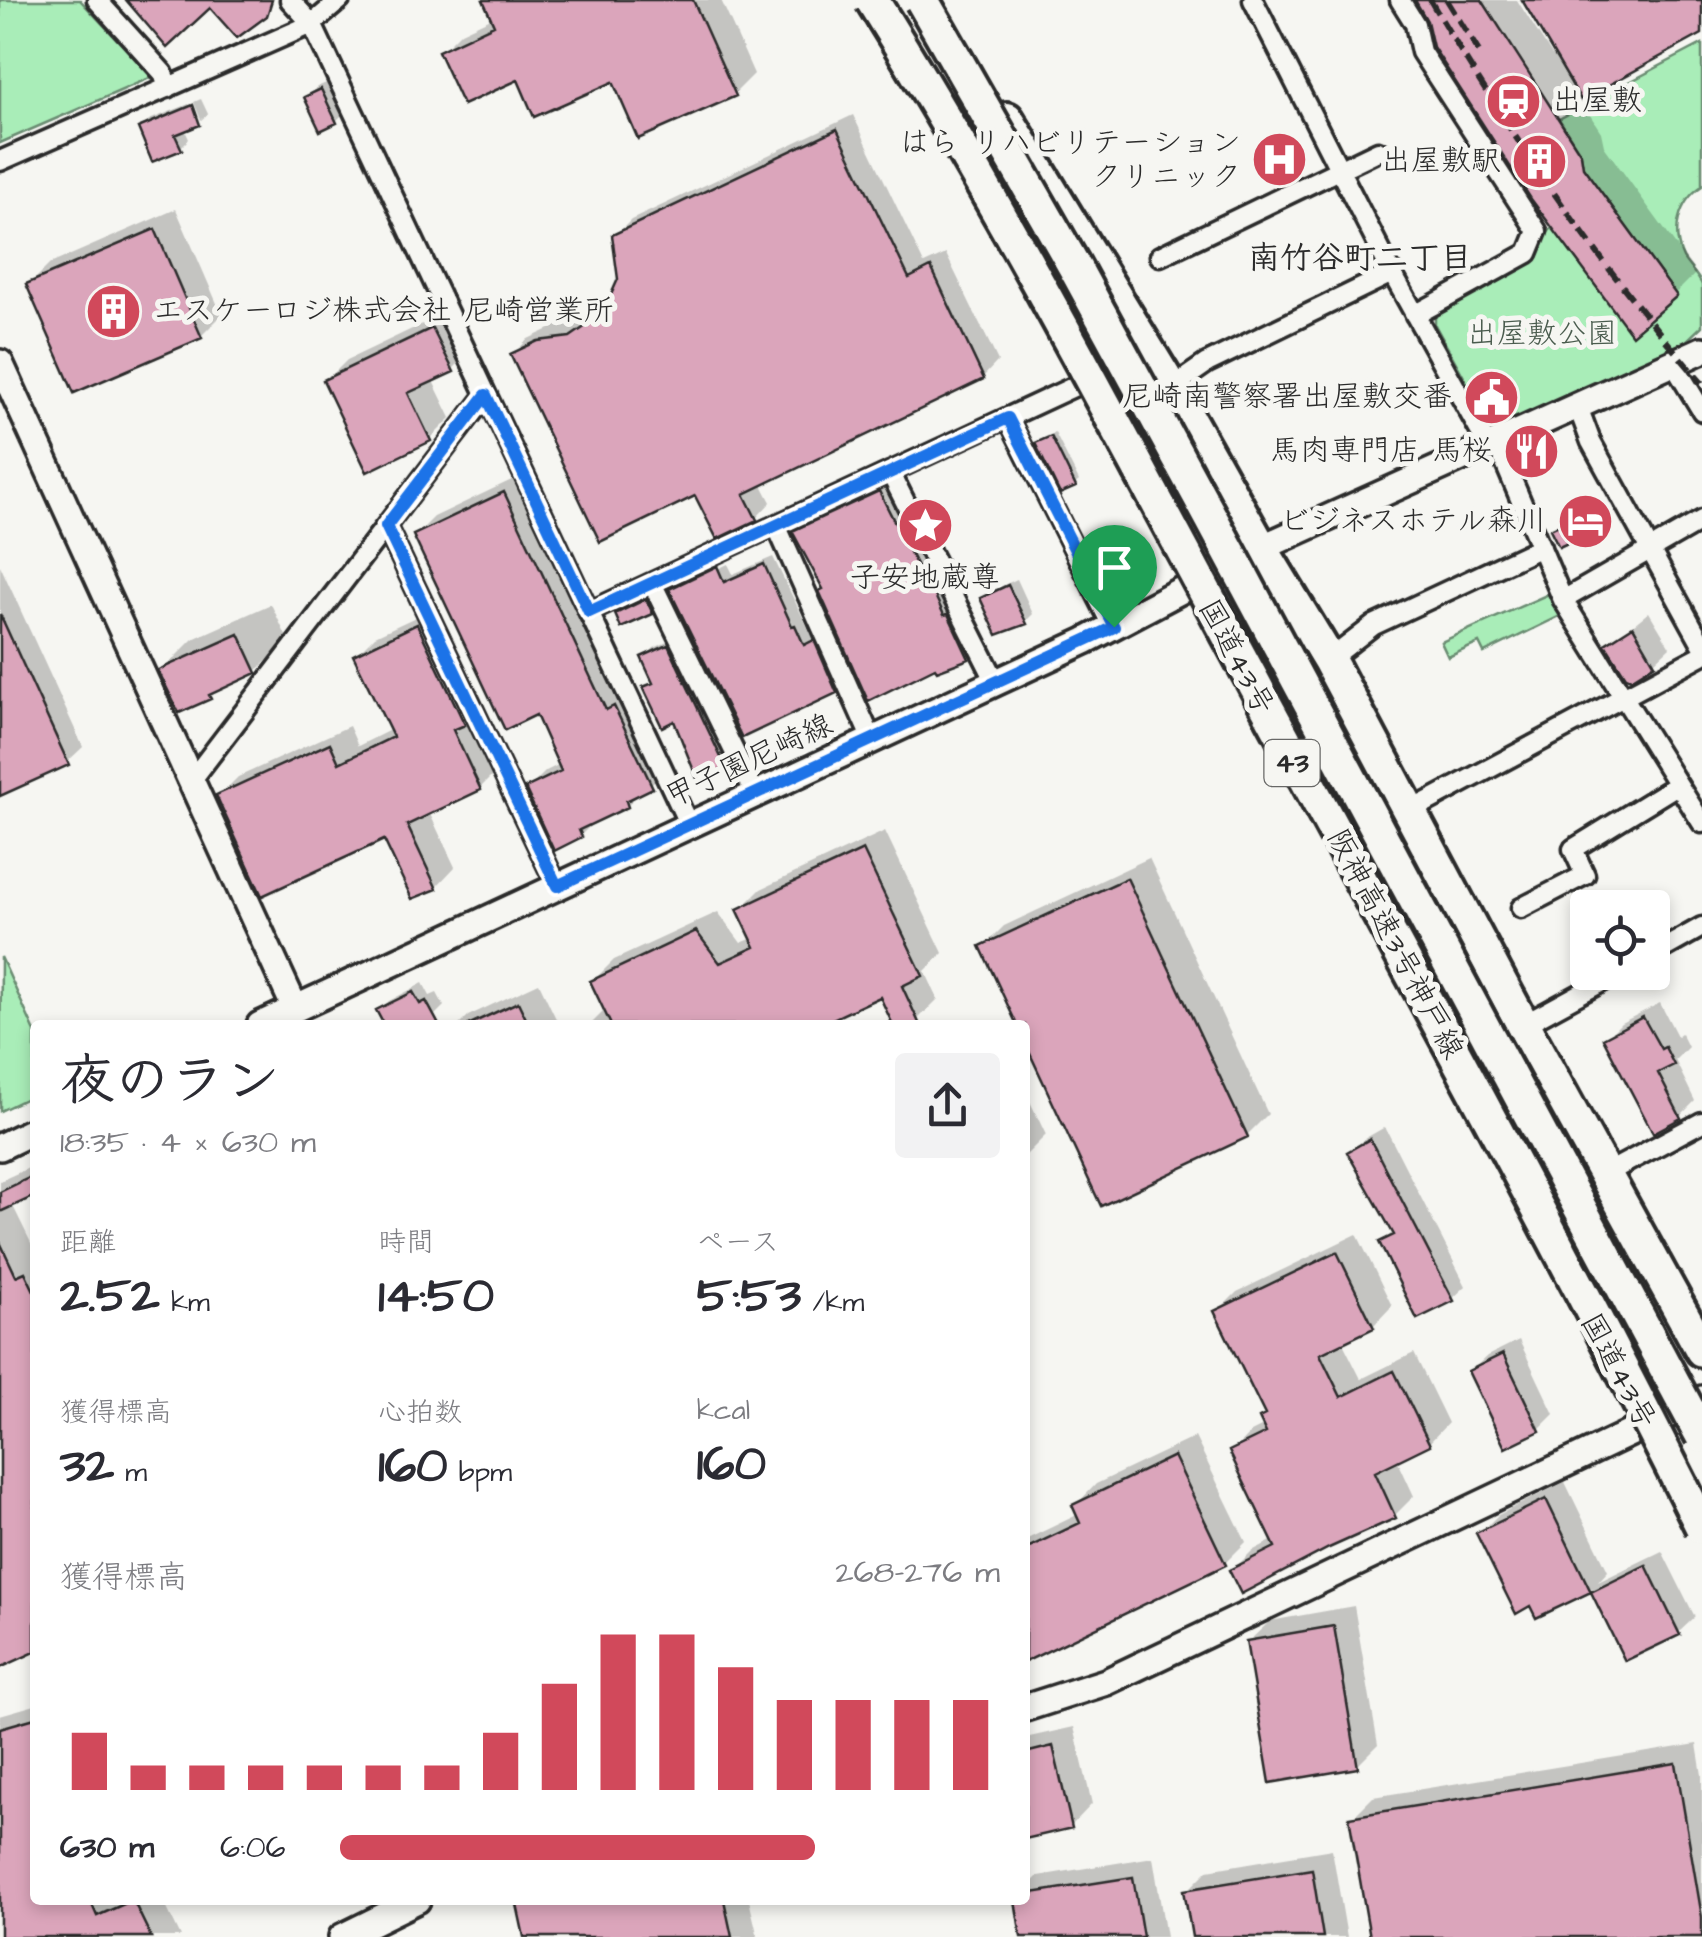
<!DOCTYPE html>
<html lang="ja">
<head>
<meta charset="utf-8">
<style>
	:root { --surface:#fff; --page:#f2f2f3; --text:#2b2b33; --muted:#7c7c81; --accent:#d1495b }
	body { margin:0; font-family:"Architects Daughter","Klee One",sans-serif; background:var(--page); color:var(--text); height:100vh; display:flex; flex-direction:column; font-size:38px; white-space:nowrap }
	* { box-sizing:border-box; margin:0 }
	p { font-size:32px; color:var(--muted) }
	.icon { flex:none; width:55px; height:55px; fill:none; stroke:currentColor; stroke-width:2; stroke-linecap:round; stroke-linejoin:round }
	.map { position:relative; flex:1; overflow:hidden }
	.side { position:absolute; left:30px; top:1020px; width:1000px; height:885px; display:flex; flex-direction:column; background:var(--surface); border-radius:10px; box-shadow:0 5px 15px #0003 }
	.side>* { flex:none }
	.fabs { position:absolute; left:1570px; top:890px; display:grid; gap:20px }
	.fabs a { display:grid; place-items:center; width:100px; height:100px; border-radius:10px; background:var(--surface); box-shadow:0 5px 15px #0003; font-size:50px }
	.pin { position:absolute; display:grid; place-items:center; width:85px; height:85px; color:#fff; margin:-102px -42px; border-radius:50% 50% 50% 0; rotate:-45deg; box-shadow:0 0 10px #0007 }
	.pin .icon { rotate:45deg }
	.round { display:grid; place-items:center; flex:none; width:105px; height:105px; border-radius:10px; background:var(--page) }
	.headline { display:flex; align-items:center; justify-content:space-between; height:170px; padding:0 30px }
	h1 { font-size:55px; font-weight:700; line-height:75px }
	.metrics { display:grid; grid-template-columns:repeat(3,1fr); gap:15px; height:170px; padding:10px 30px }
	.metrics div { display:grid; align-content:center }
	.metrics b { font-size:50px; font-weight:700 }
	.metrics small { font-size:28px; font-weight:400 }
	.metrics p { font-size:28px }
	.chart { height:280px; padding:20px 30px }
	.chart p { display:flex; justify-content:space-between }
	.chart svg { width:100%; height:180px; margin-top:10px; stroke:var(--accent); stroke-width:6 }
	ul { padding:0 30px; list-style:none; font-size:32px }
	li { display:grid; grid-template-columns:160px 120px 1fr; align-items:center; height:75px }
	li i { height:25px; border-radius:12px; background:var(--accent) }
	.map>svg:first-child { display:block }
</style>
</head>
<body>
<div class="map">
<svg width="1702" height="1937" viewBox="0 0 1702 1937">
	<rect width="100%" height="100%" fill="#f6f6f2"/>
	<filter id="ink" filterUnits="userSpaceOnUse"><feTurbulence type="fractalNoise" baseFrequency=".01" numOctaves="2"/><feDisplacementMap in="SourceGraphic" scale="20" xChannelSelector="R" yChannelSelector="G"/><feConvolveMatrix kernelMatrix="1 2 1 2 8 2 1 2 1" color-interpolation-filters="sRGB"/></filter>
	<g filter="url(#ink)">
		<path fill="#a9edb8" stroke="#6a8c72" stroke-width="2.5" d="M 0,0 L 80,0 L 152,77 L 0,143 Z
			M 1702,44 L 1702,186 C 1678,202 1671,232 1683,258 C 1688,267 1699,276 1702,285 C 1702,296 1702,314 1702,326 L 1682,345 L 1520,421 L 1499,426 L 1488,420 L 1435,325 L 1435,316 L 1543,239 L 1554,225 L 1676,295 L 1583,167 L 1581,154 L 1559,119 Z
			M 1551,593 L 1562,615 L 1484,653 L 1479,643 L 1448,657 L 1441,642 Z
			M 1,957 L 35,1032 L 35,1094 L 0,1111 Z"/>
		<path fill="#0003" d="M 486,0 L 721,0 L 754,74 L 734,94 L 614,79 L 519,76 L 441,52 L 461,32 L 493,17 Z
			M 1418,0 L 1517,0 L 1552,55 L 1556,53 L 1525,0 L 1702,0 L 1702,31 L 1579,98 L 1601,132 L 1604,146 L 1696,273 L 1675,294 L 1428,16 Z
			M 331,81 L 346,111 L 336,121 L 307,97 L 317,87 Z
			M 201,99 L 208,114 L 201,120 L 194,102 Z
			M 189,104 L 197,122 L 200,122 L 184,128 L 189,139 L 180,148 L 141,129 L 149,120 Z
			M 853,115 L 924,264 L 946,254 L 998,361 L 983,377 L 761,483 L 771,502 L 756,518 L 696,493 L 513,355 L 528,339 L 556,326 L 588,323 L 607,309 L 621,280 L 615,236 L 631,220 Z
			M 176,209 L 222,315 L 201,336 L 29,285 L 50,264 Z
			M 454,309 L 473,349 L 452,370 L 432,379 L 451,418 L 430,439 L 326,381 L 347,360 Z
			M 1055,433 L 1079,481 L 1074,485 L 1038,444 Z
			M 522,475 L 670,767 L 627,805 L 598,818 L 581,835 L 528,789 L 546,771 L 560,764 L 537,712 L 416,535 L 434,517 Z
			M 888,484 L 977,648 L 968,657 L 796,532 L 804,523 Z
			M 1588,506 L 1594,520 L 1578,536 L 1553,530 L 1569,514 Z
			M 773,557 L 813,638 L 823,633 L 845,682 L 836,691 L 672,589 L 679,582 L 679,587 L 728,564 L 733,574 Z
			M 0,565 L 83,747 L 67,762 L 0,793 Z
			M 1017,579 L 1033,614 L 1025,622 L 983,598 L 991,591 Z
			M 656,591 L 662,602 L 652,612 L 618,614 L 628,604 Z
			M 271,604 L 288,640 L 256,671 L 218,688 L 210,697 L 161,671 L 193,639 Z
			M 437,607 L 483,703 L 473,714 L 499,769 L 480,788 L 429,812 L 455,867 L 436,887 L 414,896 L 385,837 L 219,796 L 238,777 L 349,726 L 358,746 L 392,729 L 356,655 L 375,636 Z
			M 1649,612 L 1670,647 L 1654,662 L 1608,645 Z
			M 678,637 L 734,757 L 725,766 L 646,688 L 655,679 L 644,658 L 654,648 Z
			M 885,831 L 943,953 L 925,971 L 938,999 L 917,1020 L 895,1025 L 881,994 L 814,1025 L 590,1025 L 606,1009 L 593,981 L 614,960 L 718,912 L 741,943 L 753,938 L 740,910 L 761,889 Z
			M 1149,858 L 1268,1114 L 1247,1135 L 1025,1037 L 1025,1025 L 1019,1025 L 983,947 L 1004,926 Z
			M 423,983 L 430,996 L 437,993 L 444,1006 L 434,1016 L 417,1025 L 386,1025 L 379,1011 L 389,1001 Z
			M 539,983 L 559,1025 L 459,1025 L 468,1016 Z
			M 1660,1003 L 1677,1036 L 1681,1033 L 1688,1047 L 1675,1060 L 1695,1101 L 1680,1116 L 1606,1038 L 1621,1023 Z
			M 1025,1091 L 1046,1135 L 1025,1156 Z
			M 1385,1127 L 1466,1286 L 1452,1299 L 1382,1243 L 1394,1231 L 1351,1152 L 1364,1139 Z
			M 35,1165 L 35,1193 L 12,1204 L 35,1251 L 35,1649 L 0,1666 L 0,1181 Z
			M 1357,1234 L 1392,1306 L 1373,1326 L 1342,1341 L 1361,1379 L 1414,1353 L 1448,1423 L 1429,1443 L 1397,1459 L 1414,1496 L 1394,1516 L 1232,1571 L 1252,1551 L 1275,1539 L 1232,1452 L 1251,1432 L 1265,1425 L 1267,1414 L 1217,1312 L 1237,1292 Z
			M 1519,1340 L 1554,1414 L 1539,1429 L 1471,1371 L 1487,1356 Z
			M 1195,1437 L 1246,1542 L 1225,1563 L 1025,1659 L 1025,1540 L 1079,1514 L 1075,1506 L 1096,1484 Z
			M 1565,1482 L 1608,1571 L 1598,1582 L 1662,1551 L 1695,1617 L 1679,1632 L 1626,1658 L 1592,1588 L 1537,1615 L 1479,1534 L 1498,1515 Z
			M 1354,1606 L 1378,1745 L 1357,1766 L 1248,1642 L 1270,1621 Z
			M 35,1705 L 35,1900 L 163,1900 L 181,1937 L 0,1937 L 0,1715 Z
			M 1074,1727 L 1092,1804 L 1071,1826 L 1025,1836 L 1025,1738 Z
			M 1697,1744 L 1702,1775 L 1702,1937 L 1372,1937 L 1352,1818 L 1373,1797 Z
			M 1332,1849 L 1347,1937 L 1194,1937 L 1187,1891 L 1208,1870 Z
			M 1153,1857 L 1166,1937 L 1024,1937 L 1018,1900 L 1025,1900 L 1025,1889 L 1038,1876 Z
			M 519,1900 L 749,1900 L 758,1937 L 527,1937 Z"/>
		<path fill="#dba5bb" stroke="#2b2b2b" stroke-width="2.5" d="M 126,0 L 272,0 L 267,16 L 237,38 L 210,8 L 167,48 Z
			M 483,0 L 693,0 L 736,96 L 638,139 L 613,82 L 534,117 L 518,80 L 463,105 L 438,51 L 494,25 Z
			M 1415,0 L 1482,0 L 1581,154 L 1583,167 L 1677,296 L 1632,335 L 1531,199 L 1433,47 L 1427,21 Z
			M 1522,0 L 1702,0 L 1702,34 L 1581,100 Z
			M 321,89 L 337,123 L 320,131 L 304,97 Z
			M 193,105 L 200,125 L 175,135 L 182,150 L 152,162 L 138,128 Z
			M 837,129 L 909,278 L 931,267 L 984,379 L 744,494 L 757,520 L 717,539 L 695,496 L 600,542 L 510,354 L 538,341 L 570,337 L 602,315 L 618,279 L 612,235 Z
			M 155,229 L 202,338 L 74,393 L 26,284 Z
			M 432,328 L 454,372 L 408,393 L 431,441 L 367,472 L 323,380 Z
			M 1051,436 L 1076,487 L 1060,494 L 1035,443 Z
			M 879,491 L 929,590 L 932,589 L 944,615 L 948,614 L 969,659 L 937,671 L 935,668 L 868,701 L 819,591 L 823,589 L 792,531 Z
			M 504,492 L 606,710 L 614,706 L 653,788 L 626,801 L 628,807 L 579,830 L 582,837 L 554,851 L 525,788 L 561,771 L 536,715 L 505,730 L 413,535 Z
			M 1572,519 L 1579,538 L 1559,547 L 1550,529 Z
			M 764,564 L 792,626 L 795,625 L 804,645 L 814,640 L 837,693 L 742,738 L 669,589 L 717,566 L 724,582 Z
			M 1008,585 L 1027,624 L 997,635 L 980,598 Z
			M 646,599 L 653,614 L 621,628 L 615,614 Z
			M 0,614 L 69,765 L 0,796 Z
			M 417,624 L 465,725 L 453,730 L 481,790 L 407,825 L 437,889 L 412,899 L 384,840 L 262,896 L 216,795 L 330,743 L 339,763 L 393,737 L 353,655 Z
			M 1633,626 L 1655,664 L 1631,679 L 1626,677 L 1605,644 Z
			M 239,634 L 257,673 L 209,695 L 211,699 L 179,713 L 158,670 Z
			M 668,645 L 726,768 L 698,781 L 674,721 L 662,727 L 643,687 L 653,683 L 641,657 Z
			M 863,850 L 923,976 L 902,986 L 920,1025 L 893,1025 L 880,997 L 820,1025 L 611,1025 L 590,981 L 696,931 L 720,963 L 755,947 L 737,909 Z
			M 1127,878 L 1248,1137 L 1101,1206 L 1025,1043 L 1025,1025 L 1017,1025 L 980,946 Z
			M 413,992 L 420,1004 L 426,1001 L 439,1025 L 384,1025 L 376,1010 Z
			M 518,1002 L 529,1025 L 468,1025 Z
			M 1643,1017 L 1661,1049 L 1665,1047 L 1674,1065 L 1658,1073 L 1681,1118 L 1653,1133 L 1603,1038 Z
			M 1370,1139 L 1454,1301 L 1417,1319 L 1379,1242 L 1394,1235 L 1347,1152 Z
			M 35,1175 L 35,1196 L 0,1212 L 0,1192 Z
			M 0,1242 L 16,1276 L 25,1272 L 35,1293 L 35,1652 L 0,1668 Z
			M 1337,1252 L 1374,1328 L 1320,1354 L 1341,1397 L 1394,1371 L 1430,1445 L 1375,1472 L 1396,1518 L 1329,1548 L 1241,1594 L 1229,1570 L 1275,1547 L 1229,1451 L 1266,1433 L 1259,1418 L 1265,1415 L 1214,1311 Z
			M 1503,1354 L 1540,1431 L 1505,1448 L 1468,1371 Z
			M 1174,1456 L 1226,1565 L 1025,1662 L 1025,1549 L 1080,1523 L 1072,1505 Z
			M 1546,1499 L 1591,1592 L 1536,1618 L 1530,1606 L 1516,1614 L 1476,1533 Z
			M 1646,1565 L 1680,1635 L 1625,1661 L 1591,1592 Z
			M 1334,1626 L 1358,1768 L 1270,1783 L 1246,1641 Z
			M 35,1718 L 35,1900 L 90,1900 L 97,1916 L 133,1900 L 151,1937 L 0,1937 L 0,1728 Z
			M 1053,1746 L 1072,1828 L 1025,1839 L 1025,1753 Z
			M 1676,1763 L 1702,1917 L 1702,1937 L 1370,1937 L 1349,1817 Z
			M 1312,1869 L 1323,1937 L 1192,1937 L 1184,1890 Z
			M 1133,1877 L 1143,1937 L 1021,1937 L 1015,1900 L 1025,1900 L 1025,1894 Z
			M 516,1900 L 724,1900 L 732,1937 L 524,1937 Z"/>
		<g fill="none" stroke-linecap="round" stroke-linejoin="round">
			<defs>
				<path id="street" d="M 97,0 L 163,73 L 168,88
					M 340,0 L 312,24 L 689,825
					M 1253,0 L 1392,273 L 1488,446
					M 1400,0 L 1415,24 L 1421,52 L 1537,231 L 1528,253 L 1415,315
					M 0,161 L 312,24 L 290,0
					M 1160,256 L 1378,151
					M 1673,363 L 1702,411
					M 1171,388 L 1207,363 L 1392,273
					M 1578,407 L 1591,442 L 1702,644
					M 1008,418 L 1113,627
					M 1496,442 L 1563,600 L 1702,823
					M 890,472 L 996,682
					M 776,525 L 872,740
					M 386,526 L 557,886
					M 652,583 L 755,794
					M 1563,600 L 1702,520
					M 589,612 L 1086,381
					M 1329,660 L 1374,625 L 1541,547
					M 191,781 L 486,395
					M 1410,811 L 1702,655
					M 1521,908 L 1585,875 L 1573,849 L 1677,785
					M 1652,955 L 1702,927
					M 1523,1025 L 1620,972
					M 1605,1174 L 1702,1122"/>
				<path id="secondary" d="M 0,363 L 295,1008
					M 260,1025 L 1085,641 L 1261,548 L 1702,350
					M 0,1147 L 35,1130
					M 1025,1708 L 1106,1682 L 1702,1399
					M 342,1937 L 417,1900"/>
				<path id="highway" d="M 1007,119 L 1171,388 L 1261,548 L 1329,660 L 1523,1025 L 1702,1350"/>
			</defs>
			<use href="#street" stroke="#2b2b2b" stroke-width="25"/>
			<use href="#secondary" stroke="#2b2b2b" stroke-width="32"/>
			<use href="#highway" stroke="#2b2b2b" stroke-width="40"/>
			<use href="#street" stroke="#f6f6f2" stroke-width="18"/>
			<use href="#secondary" stroke="#f6f6f2" stroke-width="25"/>
			<use href="#highway" stroke="#f6f6f2" stroke-width="32"/>
			<path stroke="#2b2b2b" stroke-width="6" stroke-dasharray="15 8" stroke-linecap="butt" d="M 1430,0 C 1509,134 1600,266 1702,383
				M 1447,0 L 1481,55"/>
			<defs>
				<path id="highway-bridge" d="M 872,0 C 1013,225 1134,461 1260,694 C 1409,970 1562,1246 1702,1527
					M 922,0 L 1074,266 L 1211,518 L 1702,1436"/>
			</defs>
			<use href="#highway-bridge" stroke="#2b2b2b" stroke-width="40" stroke-linecap="butt"/>
			<use href="#highway-bridge" stroke="#f6f6f2" stroke-width="32"/>
		</g>
	</g>
	<g fill="none" stroke-linecap="round" stroke-linejoin="round" filter="url(#ink)">
		<defs>
			<path id="route" d="M 486,395 L 589,612 L 1008,418 L 1114,627 L 557,886 L 386,526 Z"/>
		</defs>
		<use href="#route" stroke="#fff" stroke-width="20"/>
		<use href="#route" stroke="#1a73e8" stroke-width="12"/>
	</g>
	<defs>
		<symbol id="station-disc" viewBox="-11 -11 22 22"><circle r="9.5" fill="#d1495b" stroke="#f6f6f2"/><path d="M-3-6H3Q5-6 5-4V2Q5 4 3 4L4.5 6H3L1.5 4h-3L-3 6H-4.5L-3 4Q-5 4-5 2V-4Q-5-6-3-6ZM-3.5-4v3h7v-3ZM-3.5 1v1.5H-2V1ZM2 1v1.5H3.5V1Z" fill="#fff"/></symbol>
		<symbol id="hospital-disc" viewBox="-11 -11 22 22"><circle r="9.5" fill="#d1495b" stroke="#f6f6f2"/><path d="M-5-5h3v3.5h4V-5h3V5h-3V1.5h-4V5h-3Z" fill="#fff"/></symbol>
		<symbol id="building-disc" viewBox="-11 -11 22 22"><circle r="9.5" fill="#d1495b" stroke="#f6f6f2"/><path d="M-4-6H4V6H1V3H-1V6H-4ZM-2.5-4.3h1.7v1.8h-1.7ZM.8-4.3h1.7v1.8H.8ZM-2.5-1h1.7V.8h-1.7ZM.8-1h1.7V.8H.8Z" fill="#fff"/></symbol>
		<symbol id="civic-disc" viewBox="-11 -11 22 22"><circle r="9.5" fill="#d1495b" stroke="#f6f6f2"/><path d="M-.6-6.5H3V-4.5H.6V-3L4-1V1h2V6H-6V1h2V-1L-.6-3ZM-1.2 2.5V6h2.4V2.5Z" fill="#fff"/></symbol>
		<symbol id="restaurant-disc" viewBox="-11 -11 22 22"><circle r="9.5" fill="#d1495b" stroke="#f6f6f2"/><path d="M-5-6h1v4h1v-4h1v4h1v-4h1v5L-1.5 .5V6h-2V.5L-5-1ZM5-6V6H3V1.5H1.5Q1.5-4 5-6Z" fill="#fff"/></symbol>
		<symbol id="hotel-disc" viewBox="-11 -11 22 22"><circle r="9.5" fill="#d1495b" stroke="#f6f6f2"/><path d="M-6-4.5h1.5V1H6V5H4.5V3h-9V5H-6ZM-4 0a1.8 1.8 0 1 1 3.6 0ZM.5 0V-2.5h3Q6-2.5 6 0Z" fill="#fff"/></symbol>
		<symbol id="sight-disc" viewBox="-11 -11 22 22"><circle r="9.5" fill="#d1495b" stroke="#f6f6f2"/><path d="M0-6L1.8-2.2L6-1.7L2.9 1.2L3.7 5.4L0 3.3L-3.7 5.4L-2.9 1.2L-6-1.7L-1.8-2.2Z" fill="#fff"/></symbol>
	</defs>
	<g fill-rule="evenodd">
		<use href="#station-disc" x="1482" y="70" width="63" height="63"/>
		<use href="#hospital-disc" x="1248" y="128" width="63" height="63"/>
		<use href="#building-disc" x="1508" y="130" width="63" height="63"/>
		<use href="#building-disc" x="82" y="280" width="63" height="63"/>
		<use href="#civic-disc" x="1460" y="366" width="63" height="63"/>
		<use href="#restaurant-disc" x="1500" y="420" width="63" height="63"/>
		<use href="#hotel-disc" x="1554" y="490" width="63" height="63"/>
		<use href="#sight-disc" x="894" y="494" width="63" height="63"/>
	</g>
	<g text-anchor="middle" dominant-baseline="central" stroke-width="10" stroke-linejoin="round" paint-order="stroke">
		<rect fill="#f6f6f2" stroke="#686867" stroke-width="2.5" x="1264.5" y="740" width="55" height="46" rx="8"/>
		<g font-size="28" font-weight="bold" fill="#2b2b2b">
			<text x="1292" y="763">43</text>
		</g>
		<g font-size="30" fill="#2b2b2b" stroke="#f6f6f2" text-anchor="end">
			<text x="1552" y="101" text-anchor="start">出屋敷</text>
			<text x="1241" y="143">はら リハビリテーション<tspan x="1241" dy="34">クリニック</tspan></text>
			<text x="1501" y="161">出屋敷駅</text>
			<text x="153" y="311" text-anchor="start">エスケーロジ株式会社 尼崎営業所</text>
			<text x="1452" y="397">尼崎南警察署出屋敷交番</text>
			<text x="1492" y="451">馬肉専門店 馬桜</text>
			<text x="1547" y="521">ビジネスホテル森川</text>
			<text x="925" y="578" text-anchor="middle">子安地蔵尊</text>
		</g>
		<g font-size="30" fill="#4a5c4e" stroke="#f6f6f2">
			<text x="1542" y="334">出屋敷公園</text>
		</g>
		<g font-size="30" fill="#2b2b2b" stroke="#f6f6f2">
			<text transform="translate(1236 657) rotate(62)">国道43号</text>
			<text transform="translate(749 761) rotate(-25)">甲子園尼崎線</text>
			<text transform="translate(1395 944) rotate(62)">阪神高速3号神戸線</text>
			<text transform="translate(1618 1371) rotate(62)">国道43号</text>
		</g>
		<g font-size="32" font-weight="bold" fill="#2b2b2b" stroke="#f6f6f2">
			<text x="1360" y="258">南竹谷町二丁目</text>
		</g>
	</g>
</svg>
<div class="fabs">
<a><svg class="icon" aria-label="locate" viewBox="0 0 24 24"><circle cx="12" cy="12" r="6"/><path d="M12 2v4M12 18v4M2 12h4M18 12h4"/></svg></a>
</div>
<div class="pin" style="left:1114px;top:627px;background:#1e9e55"><svg class="icon" aria-label="arrive" viewBox="0 0 24 24"><path d="M6 21V4h12l-3 4 3 4H6"/></svg></div>
<section class="side">
<div class="headline"><div><h1>夜のラン</h1><p>18:35 · 4 × 630 m</p></div><a class="round"><svg class="icon" aria-label="share" viewBox="0 0 24 24"><path d="M12 15V3M7 8l5-5 5 5M5 13v7h14v-7"/></svg></a></div>
<div class="metrics">
<div><p>距離</p><b>2.52<small> km</small></b></div>
<div><p>時間</p><b>14:50</b></div>
<div><p>ペース</p><b>5:53<small> /km</small></b></div>
</div>
<div class="metrics">
<div><p>獲得標高</p><b>32<small> m</small></b></div>
<div><p>心拍数</p><b>160<small> bpm</small></b></div>
<div><p>kcal</p><b>160</b></div>
</div>
<div class="chart"><p><span>獲得標高</span>268–276 m</p>
<svg viewBox="0 0 160 44" preserveAspectRatio="none"><path d="M5 44V30M15 44V38M25 44V38M35 44V38M45 44V38M55 44V38M65 44V38M75 44V30M85 44V18M95 44V6M105 44V6M115 44V14M125 44V22M135 44V22M145 44V22M155 44V22"/></svg>
</div>
<ul>
<li><b>630 m</b>6:06<i style="width:72%"></i></li>
</ul>
</section>
</div>
</body>
</html>
